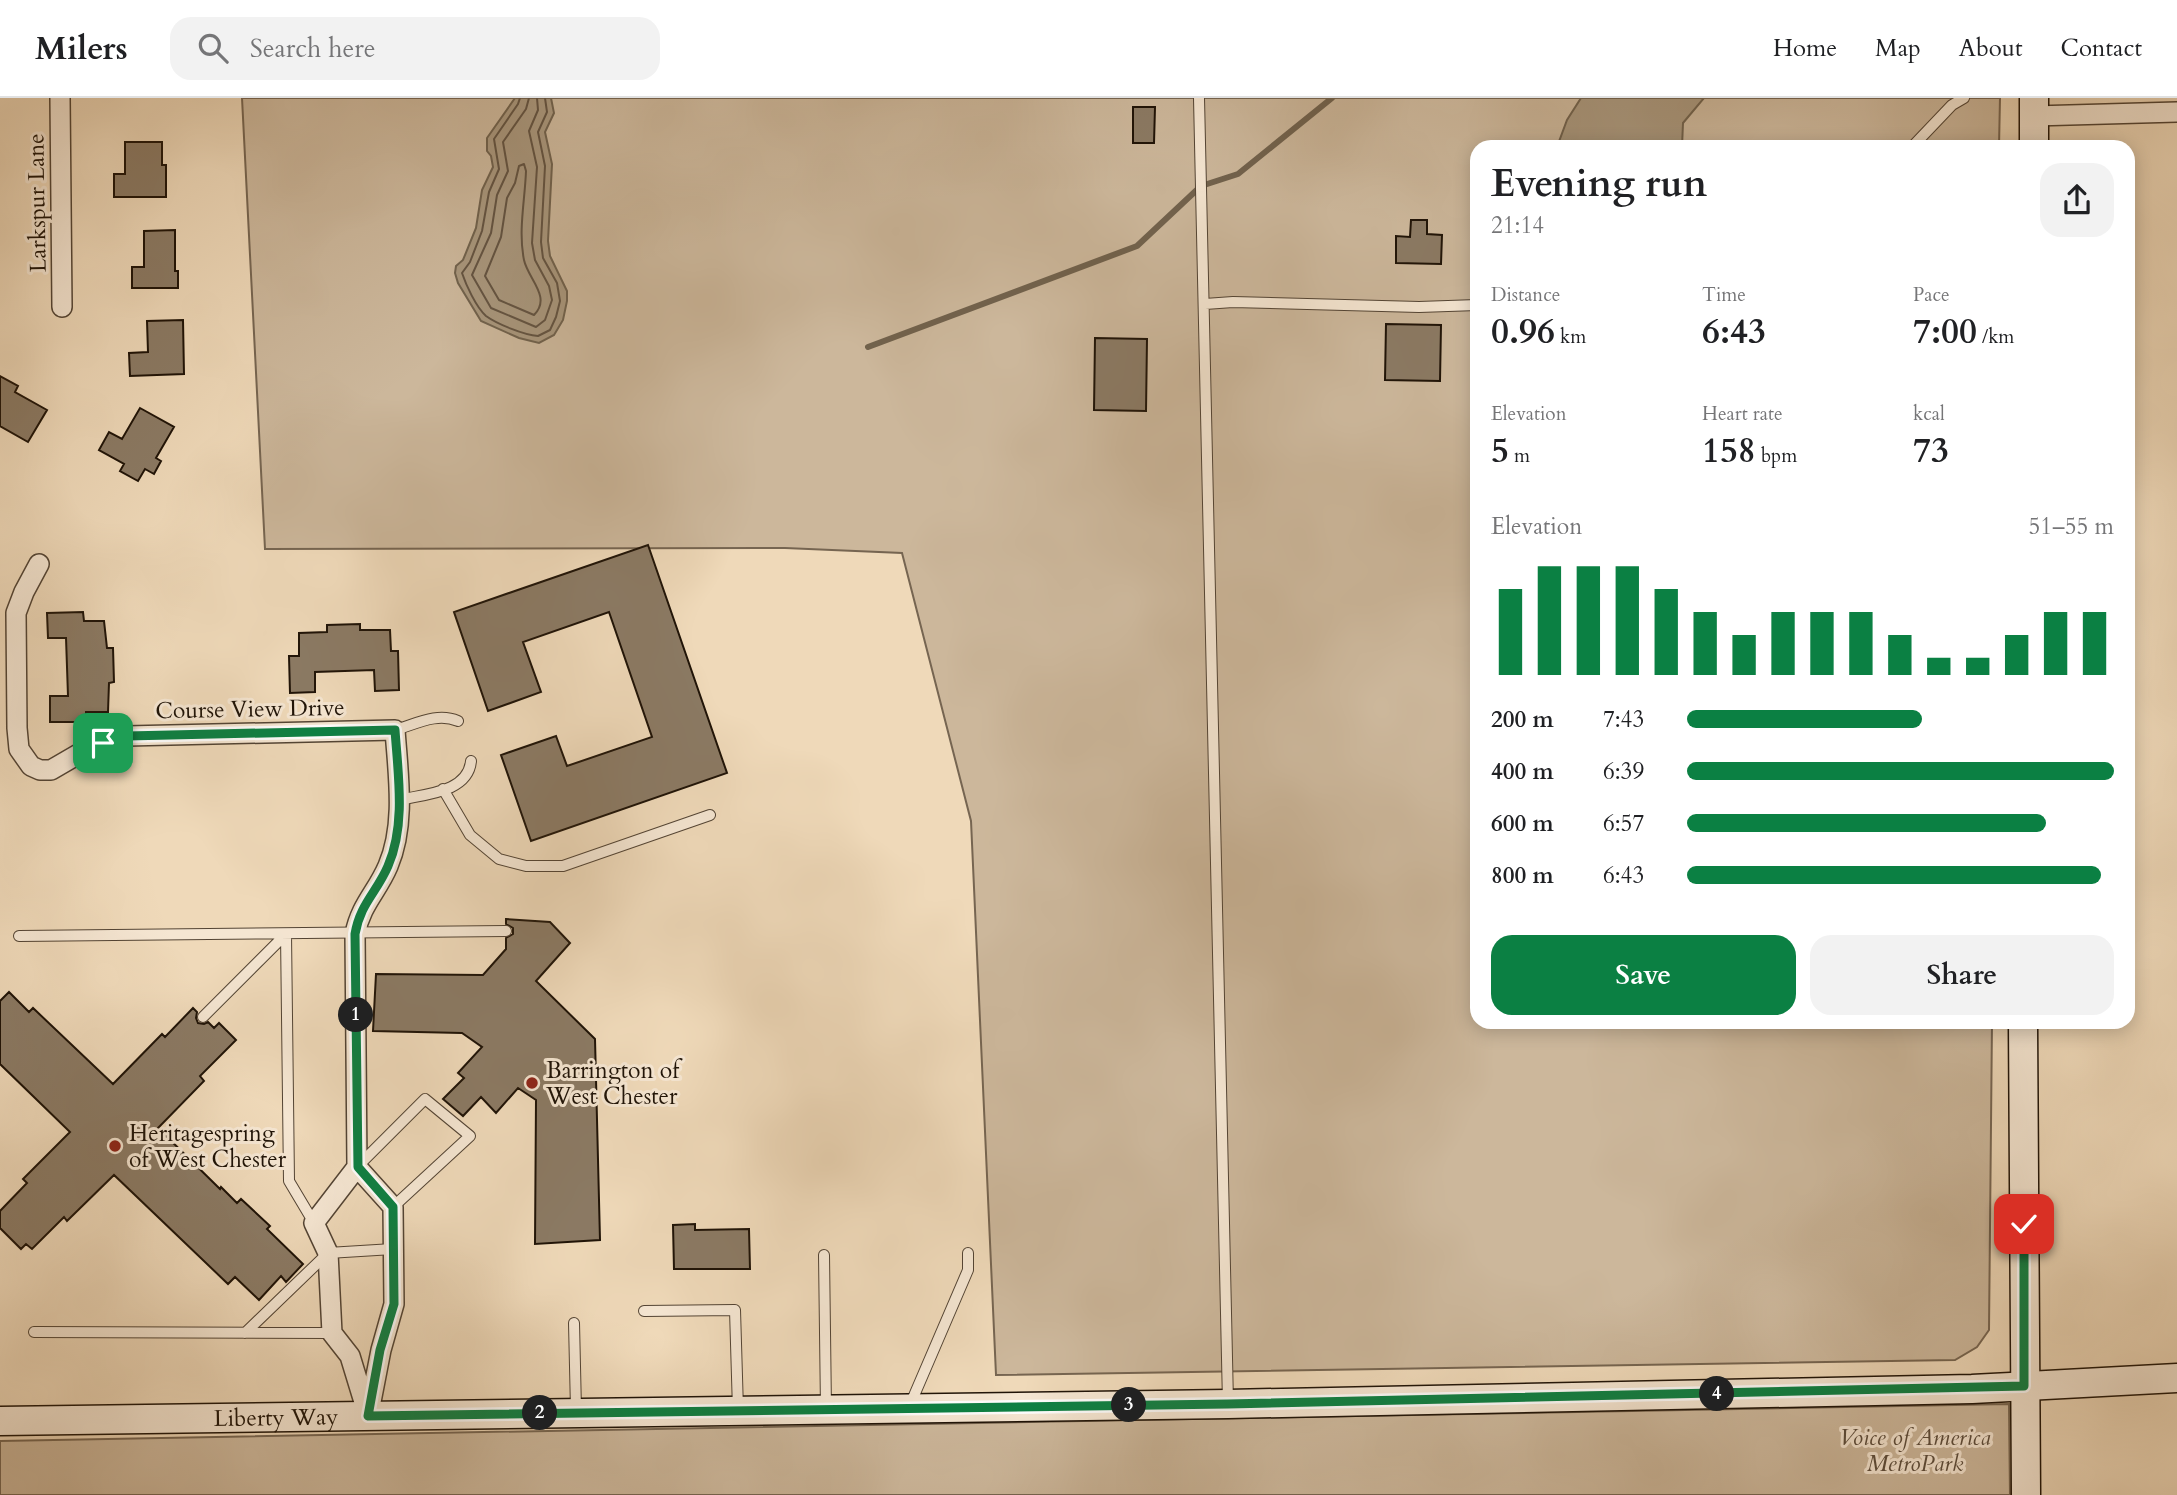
<!DOCTYPE html>
<html lang="en">
<head>
<meta charset="utf-8">
<style>
	:root { --surface:#fff; --page:#f2f2f2; --text:#202124; --muted:#757577; --line:#e0e0e0; --accent:#0b8043 }
	body { margin:0; font-family:Cardo,serif; background:var(--page); color:var(--text); height:100vh; display:flex; flex-direction:column; font-size:26px; white-space:nowrap }
	* { box-sizing:border-box; margin:0 }
	p { font-size:23px; color:var(--muted) }
	.icon { flex:none; width:38px; height:38px; fill:none; stroke:currentColor; stroke-width:2; stroke-linecap:round; stroke-linejoin:round }
	.map { position:relative; flex:1; overflow:hidden }
	.side { position:absolute; left:1470px; top:42px; width:665px; height:889px; display:flex; flex-direction:column; background:var(--surface); border-radius:21px; box-shadow:0 4px 18px #0003 }
	.side>* { flex:none }
	.pin { position:absolute; display:grid; place-items:center; width:60px; height:60px; color:#fff; margin:-30px; border-radius:14px; box-shadow:0 4px 10px #0006 }
	.km { position:absolute; width:35px; height:35px; margin:-18px; border-radius:50%; background:#222; color:#fff; font-size:19px; line-height:35px; text-align:center }
	.round { display:grid; place-items:center; flex:none; width:74px; height:74px; border-radius:21px; background:var(--page) }
	.summary { display:flex; align-items:center; justify-content:space-between; height:119px; padding:0 21px }
	h1 { font-size:38px; font-weight:700; line-height:52px }
	.metrics { display:grid; grid-template-columns:repeat(3,1fr); gap:10px; height:119px; padding:7px 21px }
	.metrics div { display:grid; align-content:center }
	.metrics b { font-size:35px; font-weight:700 }
	.metrics small { font-size:19px; font-weight:400 }
	.metrics p { font-size:19px }
	.chart { height:196px; padding:14px 21px }
	.chart p { display:flex; justify-content:space-between }
	.chart svg { width:100%; height:126px; margin-top:7px; stroke:var(--accent); stroke-width:6 }
	.cta { display:flex; gap:14px; margin-top:auto; padding:14px 21px }
	.cta a { flex:1; height:80px; border-radius:21px; background:var(--accent); color:#fff; font-size:28px; font-weight:700; line-height:80px; text-align:center }
	.cta a+a { background:var(--page); color:var(--text) }
	ul { padding:0 21px; list-style:none; font-size:23px }
	li { display:grid; grid-template-columns:112px 84px 1fr; align-items:center; height:52px }
	li i { height:18px; border-radius:9px; background:var(--accent) }
	header { display:flex; align-items:center; gap:42px; box-sizing:border-box; height:98px; padding:0 35px; background:var(--surface); border-bottom:2px solid var(--line) }
	header strong { font-size:33px }
	nav { display:flex; gap:38px; margin-inline-start:auto; font-size:24px }
	.search { width:490px; height:63px; background:var(--page); display:flex; align-items:center; gap:18px; box-sizing:border-box; padding:0 24px; border-radius:21px; color:var(--muted); font-size:26px }
	.map>svg:first-child { display:block }
</style>
</head>
<body>
<header>
<strong>Milers</strong>
<div class="search"><svg class="icon" aria-label="search" viewBox="0 0 24 24"><circle cx="10" cy="10" r="6"/><path d="M15 15l6 6"/></svg>Search here</div>
<nav><a>Home</a><a>Map</a><a>About</a><a>Contact</a></nav>
</header>
<div class="map">
<svg width="2177" height="1397" viewBox="0 0 2177 1397">
	<rect width="100%" height="100%" fill="#efd9b9"/>
	<filter id="stains"><feTurbulence type="fractalNoise" baseFrequency=".00286" numOctaves="4"/><feColorMatrix values="0 0 0 0 .2 0 0 0 0 .09 0 0 0 0 .02 0 0 0 .5 -.17"/></filter>
	<radialGradient id="worn" r=".72"><stop offset=".6" stop-color="#630" stop-opacity="0"/><stop offset="1" stop-color="#630" stop-opacity=".3"/></radialGradient>
	<path fill="#ccb79b" stroke="#766551" stroke-width="2" d="M 242,0 L 2000,0 L 1999,49 L 1477,49 L 1477,924 L 1992,924 L 1989,1232 L 1977,1249 L 1955,1262 L 996,1277 L 971,723 L 902,455 L 785,450 L 265,451 Z
		M 2009,1306 L 2010,1397 L 0,1397 L 0,1343 Z"/>
	<path fill="#a8967c" stroke="#71624d" stroke-width="2" d="M 515,0 L 551,0 L 554,15 L 545,34 L 552,66 L 548,143 L 550,158 L 567,193 L 567,203 L 563,222 L 554,237 L 539,245 L 519,240 L 481,223 L 458,185 L 455,175 L 456,168 L 463,162 L 476,130 L 482,92 L 493,69 L 491,58 L 487,53 L 487,40 Z
		M 1581,0 L 1704,0 L 1683,25 L 1682,49 L 1557,49 L 1567,22 Z"/>
	<g fill="none" stroke-linecap="round" stroke-linejoin="round">
		<path stroke="#645442" stroke-width="2" d="M 520,0 L 518,6 L 494,41 L 499,71 L 489,94 L 482,133 L 470,164 L 462,175 C 466,187 476,209 486,218 C 497,226 524,237 538,238 L 550,232 L 556,219 L 560,203 L 557,185 L 543,160 L 541,144 L 545,68 L 538,34 L 547,14 L 545,0
			M 529,0 L 526,11 L 503,44 L 508,73 L 497,97 L 491,135 L 472,177 L 491,210 L 536,229 L 545,222 L 552,202 L 549,188 L 535,162 L 532,145 L 537,69 L 529,33 L 538,12 L 537,0
			M 524,66 L 526,73 C 525,102 518,133 524,162 C 528,181 552,199 534,217 L 499,202 L 485,178 L 501,139 L 507,100 L 515,85 L 519,68 Z"/>
		<path stroke="#71624d" stroke-width="6" d="M 868,249 L 1137,148 L 1201,88 L 1238,76 L 1332,0"/>
	</g>
	<path fill="#8b7a64" stroke="#1f1307" stroke-width="2" d="M 1133,9 L 1155,9 L 1154,45 L 1133,45 Z
		M 125,44 L 162,44 L 162,67 L 166,67 L 166,99 L 114,99 L 114,76 L 125,76 Z
		M 1411,122 L 1427,122 L 1427,136 L 1442,137 L 1441,166 L 1396,165 L 1396,138 L 1410,139 Z
		M 175,132 L 175,173 L 178,173 L 178,190 L 132,190 L 132,169 L 144,169 L 144,133 Z
		M 183,222 L 184,276 L 130,278 L 129,255 L 148,254 L 147,223 Z
		M 1386,226 L 1441,227 L 1440,283 L 1385,282 Z
		M 1095,240 L 1147,241 L 1146,313 L 1094,312 Z
		M 0,278 L 18,288 L 15,294 L 47,312 L 28,344 L 0,328 Z
		M 140,310 L 174,329 L 156,360 L 161,363 L 154,376 L 145,371 L 138,383 L 120,373 L 124,366 L 99,352 L 109,334 L 122,341 Z
		M 648,447 L 727,675 L 531,743 L 501,657 L 556,638 L 567,668 L 652,639 L 609,514 L 523,544 L 541,594 L 488,613 L 454,514 Z
		M 83,514 L 84,523 L 104,523 L 107,550 L 113,550 L 114,584 L 109,585 L 108,614 L 86,614 L 86,624 L 50,624 L 50,598 L 68,598 L 66,540 L 48,540 L 47,515 Z
		M 360,526 L 360,532 L 390,532 L 391,553 L 398,553 L 399,592 L 375,593 L 374,572 L 315,574 L 315,594 L 290,595 L 289,558 L 299,558 L 299,535 L 327,534 L 327,527 Z
		M 506,821 L 550,824 L 570,845 L 536,883 L 595,941 L 600,1142 L 535,1146 L 536,1002 L 518,990 L 496,1015 L 481,999 L 463,1018 L 443,1001 L 464,980 L 458,975 L 482,949 L 462,935 L 373,933 L 376,876 L 483,877 L 506,851 L 506,840 L 513,836 L 513,830 L 506,826 Z
		M 9,894 L 29,914 L 33,910 L 113,986 L 162,936 L 165,939 L 193,910 L 197,914 L 196,920 L 198,925 L 204,926 L 208,924 L 214,930 L 219,925 L 236,942 L 200,978 L 204,983 L 158,1030 L 220,1091 L 221,1089 L 237,1105 L 241,1101 L 270,1128 L 267,1131 L 303,1166 L 286,1184 L 281,1178 L 259,1202 L 235,1179 L 228,1186 L 114,1077 L 67,1123 L 64,1119 L 32,1151 L 26,1146 L 21,1151 L 0,1130 L 0,1113 L 27,1085 L 23,1081 L 70,1034 L 0,966 L 0,903 Z
		M 695,1126 L 695,1132 L 749,1131 L 750,1171 L 674,1171 L 673,1127 Z"/>
	<g fill="none" stroke-linecap="round" stroke-linejoin="round">
		<defs>
			<path id="service" d="M 1199,0 L 1228,1305
				M 1912,49 L 1952,7 L 1964,0
				M 1205,206 L 1233,204 L 1419,209 L 1477,207
				M 395,632 C 416,626 437,614 458,623
				M 443,691 L 470,737 L 499,761 L 526,768 L 563,768 L 710,717
				M 399,702 C 424,696 468,695 471,663
				M 286,836 L 289,1083 L 314,1125
				M 19,838 L 506,833
				M 203,919 L 286,836
				M 357,1069 L 425,1001 L 470,1038 L 393,1109
				M 824,1157 L 826,1311
				M 644,1213 L 735,1212 L 738,1312
				M 574,1225 L 576,1312
				M 34,1234 L 332,1235
				M 245,1235 L 328,1155 L 393,1151
				M 910,1307 L 968,1172 L 968,1155"/>
			<path id="minor" d="M 60,0 L 62,209
				M 2034,18 L 2177,14
				M 39,466 L 24,494 L 16,515 L 17,630 L 19,651 L 31,668 L 40,672 L 51,672 L 82,654 L 127,638 L 395,632 C 398,676 406,726 388,768 C 377,794 361,806 355,836 L 357,1069 L 314,1125 L 328,1155 L 332,1235 L 350,1258 L 368,1317
				M 357,1069 L 393,1109 L 394,1206 L 381,1252 L 369,1314"/>
			<g id="secondary">
				<path d="M 2034,49 L 2034,0"/>
				<path d="M 2023,924 L 2026,1397"/>
				<path id="s1" d="M 0,1323 L 1228,1306 L 1972,1291 L 2177,1280"/>
			</g>
		</defs>
		<use href="#service" stroke="#534434" stroke-width="12"/>
		<use href="#minor" stroke="#534434" stroke-width="22"/>
		<use href="#secondary" stroke="#1f1307" stroke-width="31"/>
		<use href="#service" stroke="#f5e6d2" stroke-width="10"/>
		<use href="#minor" stroke="#f5e6d2" stroke-width="19"/>
		<use href="#secondary" stroke="#f5e6d2" stroke-width="28"/>
	</g>
	<g fill="none" stroke-linecap="round" stroke-linejoin="round">
		<defs>
			<path id="route" d="M 103,645 L 127,638 L 395,632 C 398,676 406,727 388,768 C 377,794 360,806 355,836 L 358,1069 L 393,1109 L 394,1206 L 380,1252 L 368,1318 L 1228,1306 L 2024,1288 L 2024,1126"/>
		</defs>
		<use href="#route" stroke="#fff" stroke-width="14"/>
		<use href="#route" stroke="#0b8043" stroke-width="9"/>
	</g>
	<g fill="#8f2418" stroke="#f5e6d2" stroke-width="2.5">
		<circle cx="532" cy="985" r="7"/>
		<circle cx="115" cy="1048" r="7"/>
	</g>
	<g text-anchor="middle" dominant-baseline="central" stroke-width="6" stroke-linejoin="round" paint-order="stroke">
		<g font-size="23" fill="#1f1307" stroke="#f5e6d2">
			<text transform="translate(37 105) rotate(-91)">Larkspur Lane</text>
			<text transform="translate(250 611) rotate(-1)">Course View Drive</text>
			<text stroke="none"><textPath href="#s1" startOffset="276">Liberty Way</textPath></text>
		</g>
		<g font-size="23" fill="#1f1307" stroke="#f5e6d2" text-anchor="start">
			<text x="546" y="972">Barrington of<tspan x="546" dy="26">West Chester</tspan></text>
			<text x="129" y="1035">Heritagespring<tspan x="129" dy="26">of West Chester</tspan></text>
		</g>
		<g font-size="23" font-style="italic" fill="#5c4c3b" stroke="#f5e6d2">
			<text x="1915" y="1339">Voice of America<tspan x="1915" dy="26">MetroPark</tspan></text>
		</g>
	</g>
	<rect width="100%" height="100%" filter="url(#stains)"/>
	<rect width="100%" height="100%" fill="url(#worn)"/>
</svg>
<div class="pin" style="left:103px;top:645px;background:#1e9e55"><svg class="icon" aria-label="arrive" viewBox="0 0 24 24"><path d="M6 21V4h12l-3 4 3 4H6"/></svg></div>
<div class="pin" style="left:2024px;top:1126px;background:#d93025"><svg class="icon" aria-label="check" viewBox="0 0 24 24"><path d="M5 12l5 5 9-10"/></svg></div>
<b class="km" style="left:356px;top:917px">1</b>
<b class="km" style="left:540px;top:1315px">2</b>
<b class="km" style="left:1129px;top:1307px">3</b>
<b class="km" style="left:1717px;top:1296px">4</b>
<section class="side">
<div class="summary"><div><h1>Evening run</h1><p>21:14</p></div><a class="round"><svg class="icon" aria-label="share" viewBox="0 0 24 24"><path d="M12 15V3M7 8l5-5 5 5M5 13v7h14v-7"/></svg></a></div>
<div class="metrics">
<div><p>Distance</p><b>0.96<small> km</small></b></div>
<div><p>Time</p><b>6:43</b></div>
<div><p>Pace</p><b>7:00<small> /km</small></b></div>
</div>
<div class="metrics">
<div><p>Elevation</p><b>5<small> m</small></b></div>
<div><p>Heart rate</p><b>158<small> bpm</small></b></div>
<div><p>kcal</p><b>73</b></div>
</div>
<div class="chart"><p><span>Elevation</span>51–55 m</p>
<svg viewBox="0 0 160 44" preserveAspectRatio="none"><path d="M5 44V14M15 44V6M25 44V6M35 44V6M45 44V14M55 44V22M65 44V30M75 44V22M85 44V22M95 44V22M105 44V30M115 44V38M125 44V38M135 44V30M145 44V22M155 44V22"/></svg>
</div>
<ul>
<li><b>200 m</b>7:43<i style="width:55%"></i></li>
<li><b>400 m</b>6:39<i style="width:100%"></i></li>
<li><b>600 m</b>6:57<i style="width:84%"></i></li>
<li><b>800 m</b>6:43<i style="width:97%"></i></li>
</ul>
<div class="cta"><a>Save</a><a>Share</a></div>
</section>
</div>
</body>
</html>
